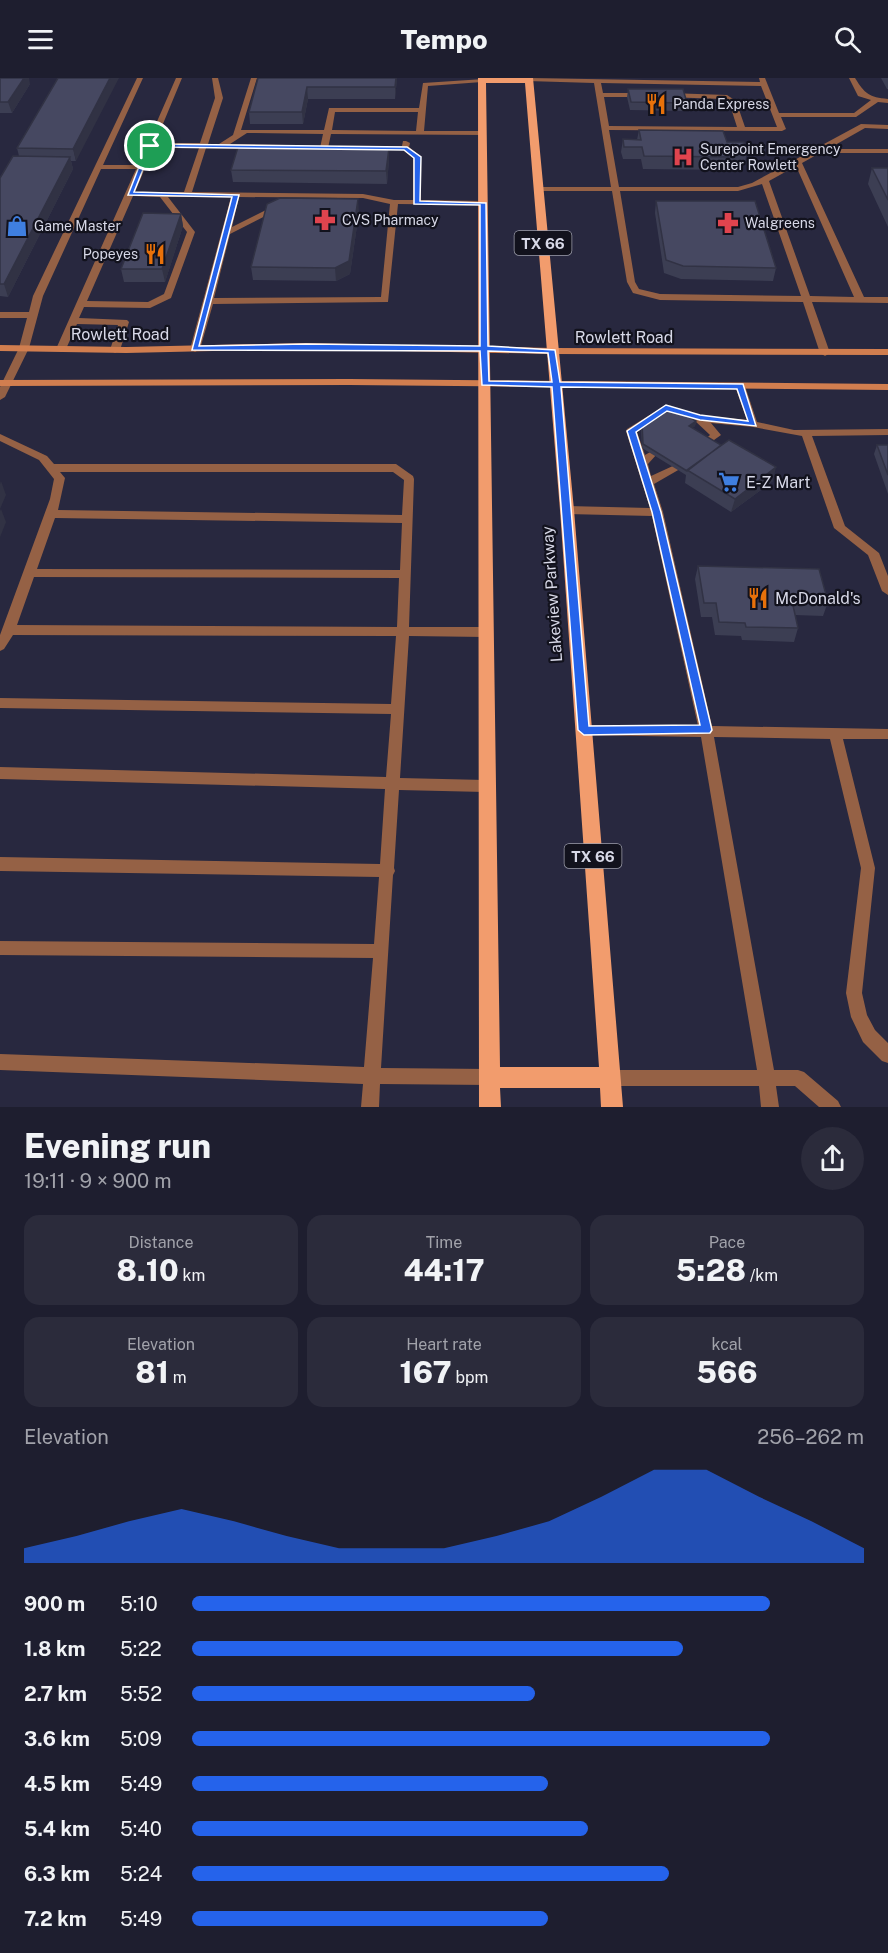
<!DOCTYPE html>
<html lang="en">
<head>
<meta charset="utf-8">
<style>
	:root { --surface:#1e1e2f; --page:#2b2b3b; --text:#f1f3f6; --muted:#a1a2aa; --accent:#2563eb }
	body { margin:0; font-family:"Public Sans",sans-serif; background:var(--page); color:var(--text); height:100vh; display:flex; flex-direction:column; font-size:22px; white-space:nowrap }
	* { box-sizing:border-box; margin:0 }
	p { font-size:20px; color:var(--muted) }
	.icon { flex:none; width:33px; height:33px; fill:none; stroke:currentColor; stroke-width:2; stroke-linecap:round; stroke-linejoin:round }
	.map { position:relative; height:1029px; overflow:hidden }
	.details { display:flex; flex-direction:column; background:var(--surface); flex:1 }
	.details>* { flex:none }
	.pin { position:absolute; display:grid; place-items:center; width:51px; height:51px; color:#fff; margin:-26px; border:3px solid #fff; border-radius:50%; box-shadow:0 2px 6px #0007 }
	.round { display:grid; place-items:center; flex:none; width:63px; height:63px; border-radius:32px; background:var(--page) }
	.overview { display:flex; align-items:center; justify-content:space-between; height:102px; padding:0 24px }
	h1 { font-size:33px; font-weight:800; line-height:45px }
	.metrics { display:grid; grid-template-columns:repeat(3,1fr); gap:9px; height:102px; padding:6px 24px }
	.metrics div { display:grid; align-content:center; border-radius:15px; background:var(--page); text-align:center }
	.metrics b { font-size:30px; font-weight:800 }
	.metrics small { font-size:16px; font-weight:400 }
	.metrics p { font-size:16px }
	.chart { height:168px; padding:12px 24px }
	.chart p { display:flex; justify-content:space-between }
	.chart svg { width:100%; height:108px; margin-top:6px; fill:var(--accent); opacity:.7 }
	ul { padding:0 24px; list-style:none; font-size:20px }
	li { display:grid; grid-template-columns:96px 72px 1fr; align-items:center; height:45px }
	li i { height:15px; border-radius:8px; background:var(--accent) }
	header { display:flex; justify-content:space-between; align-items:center; height:78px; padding:0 24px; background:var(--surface); font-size:27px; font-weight:800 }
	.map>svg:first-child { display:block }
</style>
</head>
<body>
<header><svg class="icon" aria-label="menu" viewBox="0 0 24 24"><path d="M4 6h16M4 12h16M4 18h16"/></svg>Tempo<svg class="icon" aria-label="search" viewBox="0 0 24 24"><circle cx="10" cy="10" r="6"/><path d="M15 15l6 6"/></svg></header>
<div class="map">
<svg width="888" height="1029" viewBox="0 0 888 1029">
	<rect width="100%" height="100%" fill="#28283f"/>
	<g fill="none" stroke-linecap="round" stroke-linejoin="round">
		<path fill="#956145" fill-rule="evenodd" d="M 137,0 L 143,0 L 103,87 L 138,87 L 176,0 L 182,0 L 155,65 L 200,65 L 215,20 L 212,0 L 218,0 L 223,20 L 208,66 L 219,66 L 233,57 L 251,0 L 257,0 L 241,52 L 324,52 L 329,30 L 419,30 L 423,5 L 484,1 L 484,3 L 482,4 L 428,8 L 424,53 L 485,53 L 485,57 L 331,56 L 328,70 L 324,72 L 320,70 L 323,56 L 247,55 L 230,66 L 287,67 L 291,69 L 287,71 L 206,70 L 192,114 L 363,116 L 394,122 L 413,122 L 413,80 L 403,72 L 373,72 L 369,70 L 373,68 L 402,68 L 403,63 L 406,63 L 410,65 L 409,69 L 421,79 L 421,122 L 483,123 L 487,125 L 483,127 L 398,126 L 388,224 L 213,226 L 200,271 L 195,274 L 190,271 L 231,119 L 168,119 L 195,154 L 171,220 L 150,230 L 84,229 L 79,240 L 127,242 L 129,244 L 120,272 L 115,275 L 110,272 L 118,247 L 77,246 L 66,271 L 61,274 L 56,271 L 136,91 L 101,91 L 43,218 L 29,270 L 5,319 L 0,322 L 0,309 L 19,270 L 27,240 L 0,240 L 0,234 L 29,234 L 33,218 ZM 335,34 L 418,34 L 416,53 L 332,52 ZM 154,69 L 199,70 L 184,114 L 135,114 ZM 133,118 L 160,119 L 187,154 L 164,216 L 148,224 L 87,223 ZM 239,119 L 363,120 L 390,126 L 381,219 L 214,220 L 230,156 L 283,129 L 276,127 L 232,149 Z
			M 529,0 L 760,4 L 759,0 L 765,0 L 779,35 L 854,35 L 871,22 L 858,18 L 849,0 L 855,0 C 865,16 869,19 888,21 L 888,25 L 878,24 L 856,39 L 781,39 L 786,51 L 782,53 L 609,52 L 619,109 L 738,109 L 752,105 L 861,46 L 888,47 L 888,51 L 865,50 L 828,71 L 888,71 L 888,75 L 820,75 L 802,85 L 864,219 L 888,219 L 888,225 L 812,224 L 830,275 L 825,278 L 820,275 L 803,224 L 660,222 L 633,215 L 627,204 L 612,113 L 538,113 L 534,111 L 538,109 L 611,109 L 594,5 L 527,3 L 526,2 ZM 601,5 L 761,8 L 777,49 L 745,49 L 736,23 L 727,17 L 668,15 L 664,17 L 665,19 L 723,21 L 729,24 L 737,49 L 609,48 L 604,19 L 641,19 L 645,17 L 641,15 L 603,15 ZM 796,88 L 854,219 L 810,218 L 769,103 ZM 762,106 L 801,218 L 660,216 L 639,211 L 635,204 L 620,113 L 738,113 Z
			M 740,305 L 745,308 L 757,344 L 794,352 L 888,351 L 888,357 L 812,358 L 845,448 L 879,475 L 888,498 L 888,517 L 882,513 L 868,477 L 834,450 L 802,358 L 753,349 L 711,345 L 721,357 L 707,367 L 702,364 L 710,357 L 693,341 L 667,334 L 637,354 L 645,377 L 652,373 L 657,376 L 648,386 L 651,398 L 675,387 L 680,391 L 654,406 L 663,434 L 712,648 L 888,651 L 888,661 L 843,661 L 875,790 L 862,915 L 867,937 L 875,952 L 888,965 L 888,985 L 882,983 L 863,964 L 851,939 L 846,915 L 861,790 L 830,661 L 714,659 L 774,992 L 798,992 L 804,994 L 838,1023 L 841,1029 L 819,1029 L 795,1008 L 776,1008 L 779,1029 L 761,1029 L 759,1008 L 610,1008 L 604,1006 L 602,1000 L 604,994 L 610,992 L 757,992 L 701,659 L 584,657 L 579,656 L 577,652 L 579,648 L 584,647 L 698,648 L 652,438 L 567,436 L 561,432 L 567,428 L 650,430 L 626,353 L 627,351 L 666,327 L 704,338 L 747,342 L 735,308 Z
			M 0,356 L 47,378 L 54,386 L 396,386 L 413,398 L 414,401 L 409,549 L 485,549 L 489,551 L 491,554 L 489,557 L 485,559 L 409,558 L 400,700 L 485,702 L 490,704 L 492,708 L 490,712 L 485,714 L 399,712 L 394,790 L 395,793 L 393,797 L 381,990 L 489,991 L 495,993 L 497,999 L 495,1005 L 489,1007 L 380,1006 L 379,1029 L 361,1029 L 363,1006 L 0,992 L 0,976 L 364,989 L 373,880 L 0,877 L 0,863 L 374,866 L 379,799 L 0,793 L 0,779 L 380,786 L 385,711 L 0,701 L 0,689 L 386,699 L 391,636 L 0,630 L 0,620 L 391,626 L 396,558 L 13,557 L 4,571 L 0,573 L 0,557 L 50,421 L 54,401 L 39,382 L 0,363 ZM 60,394 L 393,394 L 404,402 L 402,437 L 58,432 L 65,400 ZM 55,440 L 402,445 L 400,492 L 37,491 ZM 34,499 L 399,500 L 397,549 L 17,547 Z"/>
		<path fill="#d17e4f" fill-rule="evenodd" d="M 306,265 L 552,270 L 888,271 L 888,277 L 552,276 L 306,271 L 126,275 L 0,273 L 0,267 L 126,269 Z
			M 349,301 L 888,306 L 888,312 L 349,307 L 0,308 L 0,302 Z"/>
		<path fill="#f29c6d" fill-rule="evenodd" d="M 478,0 L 533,0 L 574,432 L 623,1029 L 601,1029 L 600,1010 L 500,1010 L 501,1029 L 479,1029 ZM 486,5 L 525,5 L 560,432 L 599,989 L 500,989 Z"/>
	</g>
	<path fill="#3c3e53" d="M 0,0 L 30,6 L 12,35 L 0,35 Z
		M 58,0 L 76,83 L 71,83 L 73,91 L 8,219 L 0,218 L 0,100 L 19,78 L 17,70 Z
		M 258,0 L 397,0 L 395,21 L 308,21 L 303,46 L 250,46 L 249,34 Z
		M 881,0 L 888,0 L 888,11 L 887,11 Z
		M 628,11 L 687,25 L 685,33 L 630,32 L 627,19 Z
		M 639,52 L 727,64 L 747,73 L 745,85 L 731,85 L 729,92 L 643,91 L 641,81 L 623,81 L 621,74 L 623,61 L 637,62 Z
		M 389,70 L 389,82 L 387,106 L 233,104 L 231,92 Z
		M 872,90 L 888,90 L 888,149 L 868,106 Z
		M 656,123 L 776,190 L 773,203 L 681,201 L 664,195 L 655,135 Z
		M 359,134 L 350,196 L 336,203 L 253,202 L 251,189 Z
		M 181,136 L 183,148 L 165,204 L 124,204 L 121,191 Z
		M 696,343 L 695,348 L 692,350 L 773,403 L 731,434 L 685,405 L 686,397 L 642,370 L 641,350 L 642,345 Z
		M 877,367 L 888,367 L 888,416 L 874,376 Z
		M 698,488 L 828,524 L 823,538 L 795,537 L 798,550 L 794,564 L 742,562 L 741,558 L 715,557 L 712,539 L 701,539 L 695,501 Z"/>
	<path fill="#313244" d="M 24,0 L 29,0 L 30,6 L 12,35 L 8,24 Z
		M 110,0 L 119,0 L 76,83 L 73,71 Z
		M 396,0 L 397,0 L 395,21 L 395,9 Z
		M 307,9 L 308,21 L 303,46 L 302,34 Z
		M 389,70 L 389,82 L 387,106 L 386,93 Z
		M 70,79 L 73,91 L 8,219 L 4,206 Z
		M 358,121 L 359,134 L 350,196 L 336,203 L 335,190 Z
		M 181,136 L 183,148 L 165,204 L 162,191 Z
		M 696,343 L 695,348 L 688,353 L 689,348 Z
		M 776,389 L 773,403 L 731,434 L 735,421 Z
		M 1,403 L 6,417 L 0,431 L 0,406 Z
		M 1,431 L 6,444 L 0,459 L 0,433 Z"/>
	<path fill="#464861" stroke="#313244" stroke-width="1.5" d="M 0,0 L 24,0 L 8,24 L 0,24 Z
		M 58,0 L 110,0 L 73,71 L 17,70 Z
		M 258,0 L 396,0 L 395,9 L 307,9 L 302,34 L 249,34 Z
		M 628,11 L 683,11 L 687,25 L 631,24 Z
		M 639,52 L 723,53 L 727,64 L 744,64 L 747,73 L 730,73 L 732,79 L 644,78 L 642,69 L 624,69 L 623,61 L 641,62 Z
		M 238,69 L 389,70 L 386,93 L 231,92 Z
		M 13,78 L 70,79 L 4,206 L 0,206 L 0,100 Z
		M 872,90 L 888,90 L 888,122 Z
		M 280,120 L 358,121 L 349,183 L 335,190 L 251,189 L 267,126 Z
		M 656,123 L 755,123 L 776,190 L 683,188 L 666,182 Z
		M 143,135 L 181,136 L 162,191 L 121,191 Z
		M 669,327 L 696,343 L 689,348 L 721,367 L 687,393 L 643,366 L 642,345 Z
		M 729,362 L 776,389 L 735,421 L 687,392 Z
		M 877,367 L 888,367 L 888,397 Z
		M 698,488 L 819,491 L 828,524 L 792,523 L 798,550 L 746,549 L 745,545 L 719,544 L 716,525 L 704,525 Z"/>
	<path fill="#2563eb" stroke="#fff" stroke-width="1.5" fill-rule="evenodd" d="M 150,66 L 407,69 L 421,79 L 420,123 L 486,125 L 488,268 L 555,272 L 560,304 L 743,306 L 756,348 L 700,342 L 667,333 L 636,354 L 661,434 L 712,652 L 710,655 L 584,657 L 578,652 L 552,309 L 482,307 L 480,273 L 192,272 L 232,119 L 128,117 L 147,68 ZM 152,69 L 404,72 L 414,80 L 414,126 L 480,127 L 480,268 L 306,266 L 199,268 L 239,117 L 134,114 ZM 488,273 L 548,275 L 552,304 L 489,303 ZM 561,309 L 737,311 L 748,343 L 700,337 L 666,327 L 627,353 L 652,434 L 700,647 L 589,648 Z"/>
	<defs>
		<symbol id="restaurant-bare" viewBox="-9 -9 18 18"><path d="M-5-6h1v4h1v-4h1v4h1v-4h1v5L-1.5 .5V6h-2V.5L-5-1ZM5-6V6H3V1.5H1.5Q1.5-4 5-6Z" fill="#e8710a" stroke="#12121d" stroke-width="2.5" paint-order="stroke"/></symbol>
		<symbol id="hospital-bare" viewBox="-9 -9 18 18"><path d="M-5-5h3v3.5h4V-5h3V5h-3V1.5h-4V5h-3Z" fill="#e0444e" stroke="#12121d" stroke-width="2.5" paint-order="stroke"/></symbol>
		<symbol id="pharmacy-bare" viewBox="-9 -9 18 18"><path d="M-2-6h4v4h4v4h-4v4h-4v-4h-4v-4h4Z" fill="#e0444e" stroke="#12121d" stroke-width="2.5" paint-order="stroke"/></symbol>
		<symbol id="shop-bare" viewBox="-9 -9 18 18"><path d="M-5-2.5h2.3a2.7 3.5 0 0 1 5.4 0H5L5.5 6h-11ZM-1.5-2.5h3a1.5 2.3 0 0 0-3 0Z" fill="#3f7fe0" stroke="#12121d" stroke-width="2.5" paint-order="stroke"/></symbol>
		<symbol id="supermarket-bare" viewBox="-9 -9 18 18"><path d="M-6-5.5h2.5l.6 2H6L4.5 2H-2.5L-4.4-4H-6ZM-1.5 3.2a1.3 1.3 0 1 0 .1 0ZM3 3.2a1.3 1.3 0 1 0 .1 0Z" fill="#3f7fe0" stroke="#12121d" stroke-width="2.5" paint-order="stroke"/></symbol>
	</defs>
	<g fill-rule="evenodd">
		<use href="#restaurant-bare" x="641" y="11" width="30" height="30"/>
		<use href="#hospital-bare" x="668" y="64" width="30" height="30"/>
		<use href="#pharmacy-bare" x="310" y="127" width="30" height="30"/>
		<use href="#pharmacy-bare" x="713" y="130" width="30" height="30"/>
		<use href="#shop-bare" x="2" y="133" width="30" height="30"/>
		<use href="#restaurant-bare" x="140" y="161" width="30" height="30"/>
		<use href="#supermarket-bare" x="714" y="389" width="30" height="30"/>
		<use href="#restaurant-bare" x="743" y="505" width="30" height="30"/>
	</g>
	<g text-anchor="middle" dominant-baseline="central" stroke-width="4.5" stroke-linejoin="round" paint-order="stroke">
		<g font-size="14" fill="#d7d8e7" stroke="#12121d" text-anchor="start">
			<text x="673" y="26">Panda Express</text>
			<text x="700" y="71">Surepoint Emergency<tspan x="700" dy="16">Center Rowlett</tspan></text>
			<text x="342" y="142">CVS Pharmacy</text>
			<text x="745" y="145">Walgreens</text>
			<text x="34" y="148">Game Master</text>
			<text x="138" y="176" text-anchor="end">Popeyes</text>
		</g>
		<g fill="#12121d" stroke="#9c9daa" stroke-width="1.5">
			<rect x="514.5" y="153" width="57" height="24" rx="4.5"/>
			<rect x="564.5" y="766" width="57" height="24" rx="4.5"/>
		</g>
		<g font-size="15" font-weight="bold" fill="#d7d8e7">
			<text x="543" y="165">TX 66</text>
			<text x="593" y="778">TX 66</text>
		</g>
		<g font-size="16" fill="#d7d8e7" stroke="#12121d">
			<text x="120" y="256">Rowlett Road</text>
			<text x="624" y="259">Rowlett Road</text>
			<text transform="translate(552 516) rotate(-94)">Lakeview Parkway</text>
		</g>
		<g font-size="16" fill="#d7d8e7" stroke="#12121d" text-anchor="start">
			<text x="746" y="404">E-Z Mart</text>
			<text x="775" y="520">McDonald's</text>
		</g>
	</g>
</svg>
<div class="pin" style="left:150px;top:68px;background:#1e9e55"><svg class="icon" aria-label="arrive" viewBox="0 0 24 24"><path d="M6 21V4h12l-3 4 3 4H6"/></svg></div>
</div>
<section class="details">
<div class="overview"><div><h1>Evening run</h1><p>19:11 · 9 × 900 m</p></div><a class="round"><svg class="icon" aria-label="share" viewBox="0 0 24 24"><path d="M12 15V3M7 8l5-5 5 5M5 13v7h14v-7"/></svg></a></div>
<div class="metrics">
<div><p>Distance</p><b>8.10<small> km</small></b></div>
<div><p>Time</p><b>44:17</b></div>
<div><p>Pace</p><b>5:28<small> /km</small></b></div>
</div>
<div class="metrics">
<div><p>Elevation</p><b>81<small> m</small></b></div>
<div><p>Heart rate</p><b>167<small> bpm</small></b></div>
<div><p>kcal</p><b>566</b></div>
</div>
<div class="chart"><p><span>Elevation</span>256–262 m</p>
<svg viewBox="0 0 160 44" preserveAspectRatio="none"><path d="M0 44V38L10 33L20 27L30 22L40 27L50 33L60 38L70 38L80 38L90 33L100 27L110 17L120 6L130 6L140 17L150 27L160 38V44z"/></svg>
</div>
<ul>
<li><b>900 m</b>5:10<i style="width:86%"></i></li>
<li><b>1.8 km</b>5:22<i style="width:73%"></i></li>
<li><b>2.7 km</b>5:52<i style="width:51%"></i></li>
<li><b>3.6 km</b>5:09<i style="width:86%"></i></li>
<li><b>4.5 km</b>5:49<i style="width:53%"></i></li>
<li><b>5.4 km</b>5:40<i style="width:59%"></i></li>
<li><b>6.3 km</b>5:24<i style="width:71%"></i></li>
<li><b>7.2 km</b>5:49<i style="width:53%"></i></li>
</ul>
</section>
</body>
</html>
